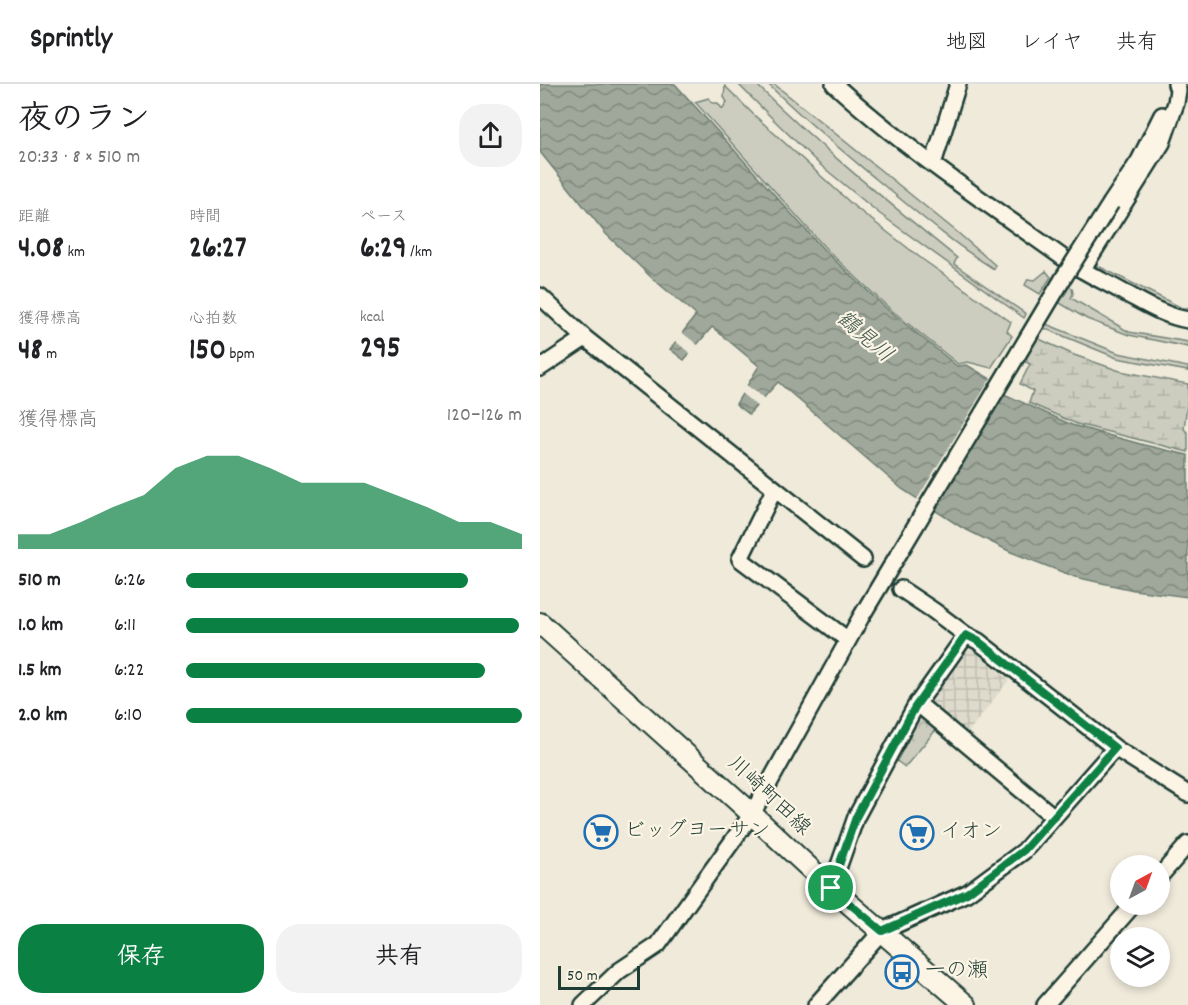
<!DOCTYPE html>
<html lang="ja">
<head>
<meta charset="utf-8">
<style>
	:root { --surface:#fff; --page:#f2f2f2; --text:#202124; --muted:#757577; --line:#e0e0e0; --accent:#0b8043 }
	body { margin:0; font-family:Dekko,"Klee One",sans-serif; background:var(--page); color:var(--text); height:100vh; display:flex; flex-direction:column; font-size:22px; white-space:nowrap }
	* { box-sizing:border-box; margin:0 }
	p { font-size:20px; color:var(--muted) }
	.icon { flex:none; width:33px; height:33px; fill:none; stroke:currentColor; stroke-width:2; stroke-linecap:round; stroke-linejoin:round }
	.map { position:relative; flex:1; overflow:hidden }
	.drawer { display:flex; flex-direction:column; background:var(--surface); width:540px }
	.drawer>* { flex:none }
	.needle { width:39px; rotate:41deg }
	.tools { position:absolute; left:570px; top:771px; display:grid; gap:12px }
	.tools a { display:grid; place-items:center; width:60px; height:60px; border-radius:50%; background:var(--surface); box-shadow:0 3px 9px #0003; font-size:30px }
	.scale { position:absolute; left:18px; bottom:15px; width:82px; box-sizing:border-box; padding-left:6px; border:3px solid #1f3d34; border-top:0; font-size:16px; line-height:21px; white-space:nowrap; color:#1f3d34; -webkit-text-stroke:4px #fcf5e5; paint-order:stroke }
	.pin { position:absolute; display:grid; place-items:center; width:51px; height:51px; color:#fff; margin:-26px; border:3px solid #fff; border-radius:50%; box-shadow:0 2px 6px #0007 }
	.round { display:grid; place-items:center; flex:none; width:63px; height:63px; border-radius:24px; background:var(--page) }
	.head { display:flex; align-items:center; justify-content:space-between; height:102px; padding:0 18px }
	h1 { font-size:33px; font-weight:800; line-height:45px }
	.stats { display:grid; grid-template-columns:repeat(3,1fr); gap:9px; height:102px; padding:6px 18px }
	.stats div { display:grid; align-content:center }
	.stats b { font-size:30px; font-weight:800 }
	.stats small { font-size:16px; font-weight:400 }
	.stats p { font-size:16px }
	.chart { height:168px; padding:12px 18px }
	.chart p { display:flex; justify-content:space-between }
	.chart svg { width:100%; height:108px; margin-top:6px; fill:var(--accent); opacity:.7 }
	.button { display:flex; gap:12px; margin-top:auto; padding:12px 18px }
	.button a { flex:1; height:69px; border-radius:24px; background:var(--accent); color:#fff; font-size:24px; font-weight:800; line-height:69px; text-align:center }
	.button a+a { background:var(--page); color:var(--text) }
	ul { padding:0 18px; list-style:none; font-size:20px }
	li { display:grid; grid-template-columns:96px 72px 1fr; align-items:center; height:45px }
	li i { height:15px; border-radius:8px; background:var(--accent) }
	header { display:flex; align-items:center; gap:36px; box-sizing:border-box; height:84px; padding:0 30px; background:var(--surface); border-bottom:2px solid var(--line) }
	header strong { font-size:28px }
	nav { display:flex; gap:33px; margin-inline-start:auto; font-size:21px }
	main { display:flex; flex:1; min-height:0 }
	.map>svg:first-child { display:block }
</style>
</head>
<body>
<header>
<strong>Sprintly</strong>
<nav><a>地図</a><a>レイヤ</a><a>共有</a></nav>
</header>
<main>
<section class="drawer">
<div class="head"><div><h1>夜のラン</h1><p>20:33 · 8 × 510 m</p></div><a class="round"><svg class="icon" aria-label="share" viewBox="0 0 24 24"><path d="M12 15V3M7 8l5-5 5 5M5 13v7h14v-7"/></svg></a></div>
<div class="stats">
<div><p>距離</p><b>4.08<small> km</small></b></div>
<div><p>時間</p><b>26:27</b></div>
<div><p>ペース</p><b>6:29<small> /km</small></b></div>
</div>
<div class="stats">
<div><p>獲得標高</p><b>48<small> m</small></b></div>
<div><p>心拍数</p><b>150<small> bpm</small></b></div>
<div><p>kcal</p><b>295</b></div>
</div>
<div class="chart"><p><span>獲得標高</span>120–126 m</p>
<svg viewBox="0 0 160 44" preserveAspectRatio="none"><path d="M0 44V38L10 38L20 33L30 27L40 22L50 11L60 6L70 6L80 11L90 17L100 17L110 17L120 22L130 27L140 33L150 33L160 38V44z"/></svg>
</div>
<ul>
<li><b>510 m</b>6:26<i style="width:84%"></i></li>
<li><b>1.0 km</b>6:11<i style="width:99%"></i></li>
<li><b>1.5 km</b>6:22<i style="width:89%"></i></li>
<li><b>2.0 km</b>6:10<i style="width:100%"></i></li>
</ul>
<div class="button"><a>保存</a><a>共有</a></div>
</section>
<div class="map">
<svg width="648" height="921" viewBox="0 0 648 921">
	<defs>
		<pattern id="industrial-grid" width="8" height="8" patternUnits="userSpaceOnUse" patternTransform="scale(1.5)"><rect width="8" height="8" fill="#dedbcc"/><path d="M0 4h8M4 0v8" fill="none" stroke="#bebdb0"/></pattern>
		<pattern id="wetland-marsh" width="20" height="14" patternUnits="userSpaceOnUse" patternTransform="scale(1.5)"><rect width="20" height="14" fill="#cccdbf"/><path d="M1 5h8M5 5V1M11 12h8M15 12V8" fill="none" stroke="#afb1a5"/></pattern>
		<pattern id="park-crowns" width="20" height="18" patternUnits="userSpaceOnUse" patternTransform="scale(1.5)"><rect width="20" height="18" fill="#cccdbf"/><path d="M2 6a3 3 0 1 1 6 0M12 15a3 3 0 1 1 6 0" fill="none" stroke="#afb1a5"/></pattern>
		<pattern id="water-waves" width="16" height="10" patternUnits="userSpaceOnUse" patternTransform="scale(1.5)"><rect width="16" height="10" fill="#9fa89a"/><path d="M0 5q4-4 8 0t8 0" fill="none" stroke="#818a7e"/></pattern>
	</defs>
	<rect width="100%" height="100%" fill="#efeada"/>
	<filter id="ink" filterUnits="userSpaceOnUse"><feTurbulence type="fractalNoise" baseFrequency=".0167" numOctaves="2"/><feDisplacementMap in="SourceGraphic" scale="12" xChannelSelector="R" yChannelSelector="G"/><feConvolveMatrix kernelMatrix="1 2 1 2 8 2 1 2 1" color-interpolation-filters="sRGB"/></filter>
	<g filter="url(#ink)">
		<path fill="url(#industrial-grid)" d="M 426,560 L 469,596 L 425,652 L 383,619 Z"/>
		<path fill="#cccdbf" stroke="#76857a" stroke-width="1.5" d="M 198,0 L 216,0 C 279,63 348,118 417,174 L 414,180 L 486,230 L 484,234 L 340,130 L 278,79 L 239,41 Z
			M 228,0 L 234,0 L 417,148 L 455,181 L 454,185 C 412,159 374,126 336,95 C 299,64 262,34 228,0 Z
			M 185,2 L 213,30 L 315,123 L 382,175 L 471,238 L 467,247 L 472,252 L 451,284 L 428,278 L 418,280 L 350,225 L 288,167 L 155,18 L 169,14 L 172,19 L 178,19 L 182,25 L 187,18 L 184,13 Z
			M 552,176 L 556,181 L 642,224 L 648,224 L 648,231 L 638,230 L 553,187 Z
			M 506,187 L 511,193 L 500,210 L 485,201 L 488,195 L 495,196 Z
			M 528,202 L 532,204 L 533,210 L 531,214 L 589,248 L 648,258 L 648,263 L 589,251 L 547,235 L 518,218 Z
			M 506,240 L 578,269 L 648,283 L 648,287 L 577,274 L 504,244 Z"/>
		<path fill="url(#wetland-marsh)" stroke="#76857a" stroke-width="1.5" d="M 497,254 L 534,271 L 580,287 L 648,300 L 648,312 L 644,345 L 648,349 L 648,368 L 537,340 L 489,319 L 493,307 L 480,300 L 490,280 L 483,277 Z"/>
		<path fill="url(#park-crowns)" stroke="#76857a" stroke-width="1.5" d="M 379,624 L 399,642 L 365,683 L 354,675 Z"/>
		<path fill="url(#water-waves)" stroke="#6c7d71" stroke-width="1.5" d="M 0,0 L 135,0 L 285,167 L 346,224 L 417,282 L 427,281 L 466,304 L 464,310 L 532,341 L 604,361 L 648,371 L 648,513 L 594,506 L 535,493 L 471,468 L 421,443 L 362,405 L 238,298 L 209,330 L 196,320 L 219,282 L 172,243 L 144,276 L 130,265 L 156,231 L 112,194 L 66,150 L 0,68 Z"/>
		<path fill="#efeada" d="M 140,247 L 159,262 L 152,271 L 134,256 Z
			M 452,292 L 468,302 L 392,428 L 376,417 Z
			M 205,300 L 226,316 L 219,324 L 200,308 Z"/>
		<g fill="none" stroke-linecap="round" stroke-linejoin="round">
			<defs>
				<path id="minor" d="M 294,0 C 366,66 450,121 529,178 C 546,189 565,198 583,208 C 604,219 624,232 648,236
					M 393,80 L 418,0
					M 571,119 L 599,77 L 622,31
					M 542,186 L 622,59 L 636,19 L 638,6 L 636,0
					M 0,212 L 45,254 L 323,475
					M 0,284 L 45,254
					M 235,406 L 231,412 L 200,475 L 308,556
					M 361,505 L 394,527 L 426,551 L 438,557 L 575,664 L 648,710
					M 377,619 L 514,733
					M 620,792 L 648,760
					M 291,804 L 316,733 L 375,623 L 426,551
					M 43,921 L 79,887 L 118,861 L 212,730 L 321,533 L 524,193
					M 276,921 L 342,847 L 427,809 L 484,767 L 575,664
					M 505,921 L 594,820"/>
				<path id="major" d="M 0,539 L 201,720 L 291,804 L 426,921"/>
			</defs>
			<use href="#minor" stroke="#1f3d34" stroke-width="20"/>
			<use href="#major" stroke="#1f3d34" stroke-width="24"/>
			<use href="#minor" stroke="#fcf5e5" stroke-width="15"/>
			<use href="#major" stroke="#fcf5e5" stroke-width="20"/>
			<defs>
				<path id="minor-bridge" d="M 524,193 L 571,119"/>
			</defs>
			<use href="#minor-bridge" stroke="#1f3d34" stroke-width="20" stroke-linecap="butt"/>
			<use href="#minor-bridge" stroke="#fcf5e5" stroke-width="15"/>
		</g>
	</g>
	<g fill="none" stroke-linecap="round" stroke-linejoin="round" filter="url(#ink)">
		<defs>
			<path id="route" d="M 426,551 L 438,557 L 575,664 L 484,766 L 427,809 L 342,847 L 291,804 L 316,733 L 375,623 Z"/>
		</defs>
		<use href="#route" stroke="#fff" stroke-width="12"/>
		<use href="#route" stroke="#0b8043" stroke-width="8"/>
	</g>
	<defs>
		<symbol id="supermarket-ring" viewBox="-11 -11 22 22"><circle r="9.5" fill="#fcf5e5" stroke="#1f6fb2" stroke-width="1.5"/><path d="M-6-5.5h2.5l.6 2H6L4.5 2H-2.5L-4.4-4H-6ZM-1.5 3.2a1.3 1.3 0 1 0 .1 0ZM3 3.2a1.3 1.3 0 1 0 .1 0Z" fill="#1f6fb2"/></symbol>
		<symbol id="bus-ring" viewBox="-11 -11 22 22"><circle r="9.5" fill="#fcf5e5" stroke="#1f6fb2" stroke-width="1.5"/><path d="M-5-6H5V4H4V6H2V4H-2V6H-4V4H-5ZM-3.5-4V0h7V-4ZM-3.5 1.2v1.5H-2V1.2ZM2 1.2v1.5H3.5V1.2Z" fill="#1f6fb2"/></symbol>
	</defs>
	<g fill-rule="evenodd">
		<use href="#supermarket-ring" x="42" y="729" width="38" height="38"/>
		<use href="#supermarket-ring" x="358" y="730" width="38" height="38"/>
		<use href="#bus-ring" x="343" y="869" width="38" height="38"/>
	</g>
	<g text-anchor="middle" dominant-baseline="central" stroke-width="4.5" stroke-linejoin="round" paint-order="stroke">
		<g font-size="21" fill="#1f3d34" stroke="#fcf5e5">
			<text transform="translate(228 713) rotate(43)">川崎町田線</text>
		</g>
		<g font-size="21" fill="#1f3d34" stroke="#fcf5e5" text-anchor="start">
			<text x="84" y="748">ビッグヨーサン</text>
			<text x="400" y="749">イオン</text>
			<text x="385" y="888">一の瀬</text>
		</g>
		<g font-size="22" font-style="italic" fill="#455d53" stroke="#fcf5e5">
			<text transform="translate(324 254) rotate(41)">鶴見川</text>
		</g>
	</g>
</svg>
<div class="tools">
<a><svg class="needle" viewBox="-14 -14 28 28"><path d="M0-13l5 13h-10z" fill="#e53935"/><path d="M0 13l5-13h-10z" fill="#757577"/></svg></a>
<a><svg class="icon" aria-label="layers" viewBox="0 0 24 24"><path d="M12 4l9 5-9 5-9-5zM3 14l9 5 9-5"/></svg></a>
</div>
<div class="scale">50 m</div>
<div class="pin" style="left:291px;top:804px;background:#1e9e55"><svg class="icon" aria-label="arrive" viewBox="0 0 24 24"><path d="M6 21V4h12l-3 4 3 4H6"/></svg></div>
</div>
</main>
</body>
</html>
